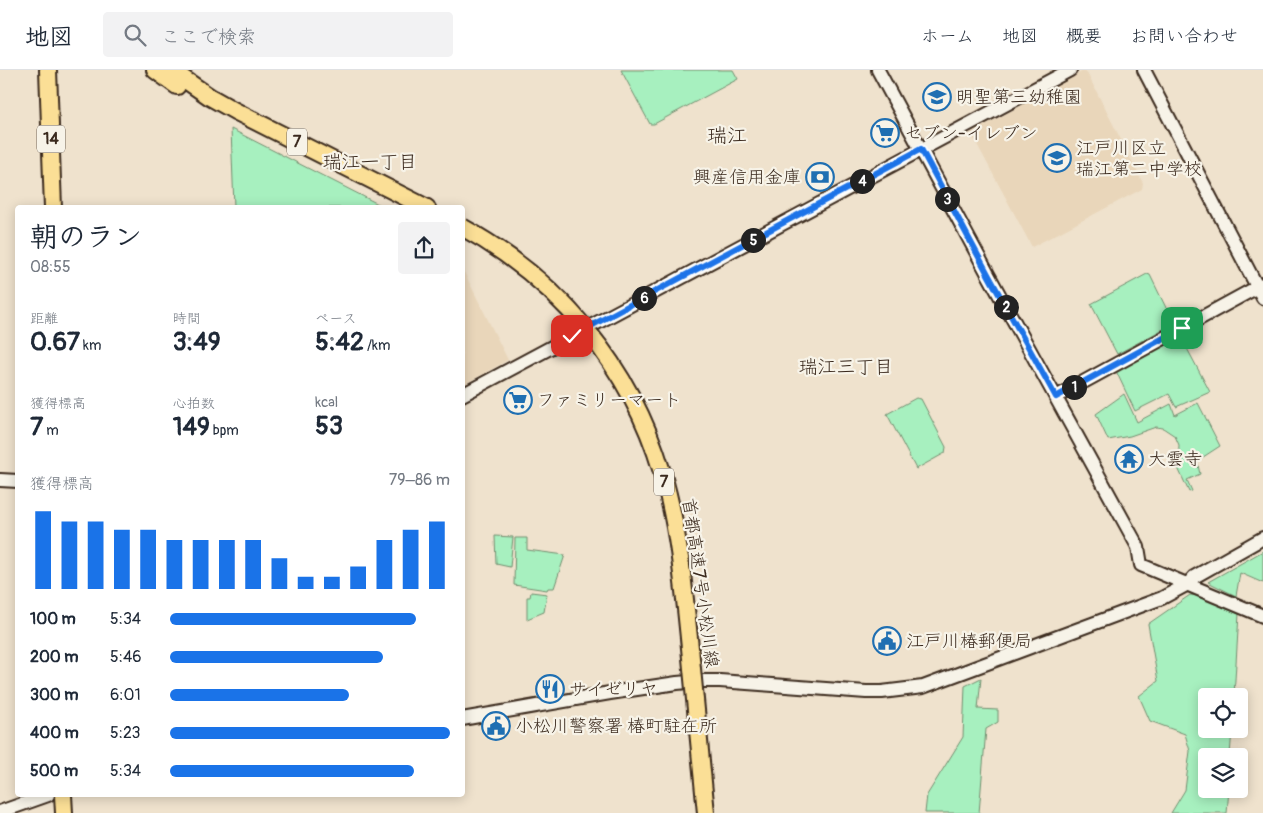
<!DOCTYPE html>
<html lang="ja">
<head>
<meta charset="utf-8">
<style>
	:root { --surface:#fff; --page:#f2f2f3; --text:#1f2937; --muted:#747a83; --line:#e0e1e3; --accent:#1a73e8 }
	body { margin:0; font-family:Pangolin,"Klee One",sans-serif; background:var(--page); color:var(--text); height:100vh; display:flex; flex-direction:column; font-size:19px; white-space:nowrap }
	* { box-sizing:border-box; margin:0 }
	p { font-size:16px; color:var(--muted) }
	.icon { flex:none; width:28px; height:28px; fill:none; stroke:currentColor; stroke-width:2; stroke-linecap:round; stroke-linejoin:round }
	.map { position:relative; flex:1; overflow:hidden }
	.details { position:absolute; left:15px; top:135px; width:450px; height:592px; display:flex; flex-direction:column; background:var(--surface); border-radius:5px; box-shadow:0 2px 12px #0003 }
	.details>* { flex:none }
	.controls { position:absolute; left:1198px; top:618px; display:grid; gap:10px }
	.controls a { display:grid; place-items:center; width:50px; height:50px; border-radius:5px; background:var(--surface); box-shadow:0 2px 12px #0003; font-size:25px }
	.pin { position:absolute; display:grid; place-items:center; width:42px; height:42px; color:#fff; margin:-21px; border-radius:10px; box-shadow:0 2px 8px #0006 }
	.km { position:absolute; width:25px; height:25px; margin:-12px; border-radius:50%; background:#222; color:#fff; font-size:14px; line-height:25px; text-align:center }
	.round { display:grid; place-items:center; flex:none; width:52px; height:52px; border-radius:5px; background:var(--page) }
	.head { display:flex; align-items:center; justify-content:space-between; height:85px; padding:0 15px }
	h1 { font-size:28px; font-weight:700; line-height:38px }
	.stats { display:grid; grid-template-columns:repeat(3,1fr); gap:8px; height:85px; padding:5px 15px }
	.stats div { display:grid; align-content:center }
	.stats b { font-size:25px; font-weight:700 }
	.stats small { font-size:14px; font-weight:400 }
	.stats p { font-size:14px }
	.chart { height:140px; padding:10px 15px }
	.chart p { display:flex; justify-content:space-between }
	.chart svg { width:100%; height:90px; margin-top:5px; stroke:var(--accent); stroke-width:6 }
	ul { padding:0 15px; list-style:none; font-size:16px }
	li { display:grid; grid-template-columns:80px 60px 1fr; align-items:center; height:38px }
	li i { height:12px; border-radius:6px; background:var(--accent) }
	header { display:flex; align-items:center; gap:30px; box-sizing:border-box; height:70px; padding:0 25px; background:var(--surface); border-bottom:1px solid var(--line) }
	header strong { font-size:24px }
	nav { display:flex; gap:28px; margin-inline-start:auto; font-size:18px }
	.search { width:350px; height:45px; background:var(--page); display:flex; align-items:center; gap:12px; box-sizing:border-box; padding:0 18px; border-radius:5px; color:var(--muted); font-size:19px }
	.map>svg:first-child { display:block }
</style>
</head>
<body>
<header>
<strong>地図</strong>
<div class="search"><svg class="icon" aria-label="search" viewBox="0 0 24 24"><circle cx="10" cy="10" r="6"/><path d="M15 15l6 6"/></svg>ここで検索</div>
<nav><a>ホーム</a><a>地図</a><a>概要</a><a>お問い合わせ</a></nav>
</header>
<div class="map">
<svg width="1263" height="743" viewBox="0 0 1263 743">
	<rect width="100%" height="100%" fill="#efe2cd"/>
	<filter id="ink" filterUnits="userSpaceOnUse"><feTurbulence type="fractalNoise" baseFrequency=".02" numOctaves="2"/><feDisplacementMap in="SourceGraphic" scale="10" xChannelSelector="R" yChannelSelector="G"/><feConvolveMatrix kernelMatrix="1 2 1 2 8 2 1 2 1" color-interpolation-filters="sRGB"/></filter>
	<g filter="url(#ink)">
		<path fill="#e9d6ba" d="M 1083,1 L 1087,3 L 1143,113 L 1142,119 L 1032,177 L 971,63 Z
			M 463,200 L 508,290 L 463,315 L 462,315 Z"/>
		<path fill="#a7f0bf" stroke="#718d6e" d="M 621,0 L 733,0 L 738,9 L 654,54 L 650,54 Z
			M 231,59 L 380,135 L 376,138 L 234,137 Z
			M 1147,204 L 1150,205 L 1172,250 L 1171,255 L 1117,284 L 1091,234 Z
			M 1181,267 L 1210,322 L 1176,337 L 1169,324 L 1135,341 L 1116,301 Z
			M 1124,324 L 1137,352 L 1171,334 L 1175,345 L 1198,333 L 1220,376 L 1197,391 L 1200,404 L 1187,410 L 1192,421 L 1189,422 L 1178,398 L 1179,375 L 1175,366 L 1163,358 L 1156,357 L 1130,366 L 1108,370 L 1096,344 Z
			M 916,328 L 921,329 L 946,377 L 945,383 L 916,399 L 887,344 Z
			M 495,466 L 513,467 L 510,497 L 496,494 Z
			M 515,468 L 527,468 L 527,480 L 565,485 L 554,518 L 548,518 L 547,520 L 514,515 Z
			M 1263,481 L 1263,513 L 1240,503 L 1236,526 L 1208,512 Z
			M 531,522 L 547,524 L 544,542 L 527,549 L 527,527 L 530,527 Z
			M 1190,525 L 1205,527 L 1239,544 L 1234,626 L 1206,626 L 1206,659 L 1232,659 L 1230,686 L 1206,686 L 1206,719 L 1229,719 L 1227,743 L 1171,743 L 1185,720 L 1190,681 L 1185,664 L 1150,651 L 1139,626 L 1158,611 L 1148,554 Z
			M 981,608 L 978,639 L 998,640 L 998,652 L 986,659 L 979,743 L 925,743 L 927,725 L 963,667 L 965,616 Z"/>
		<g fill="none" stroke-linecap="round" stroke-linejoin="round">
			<defs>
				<path id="secondary" d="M 878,0 L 989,206 L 1138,477 L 1141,495 L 1263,546
					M 1144,0 L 1263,228
					M 462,325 L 1070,0
					M 1056,327 L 1263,214
					M 0,410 L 18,411
					M 462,649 L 610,623 L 677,613 L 699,611 L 720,611 L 866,622 L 882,622 L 923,617 L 1162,528 L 1188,514 L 1194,507 L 1263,468
					M 0,742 L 48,725"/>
				<path id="highway" d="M 48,0 L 53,138
					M 155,0 L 177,16
					M 171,0 L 210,27 L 235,41 L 427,138
					M 63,725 L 64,743"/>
			</defs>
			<use href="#secondary" stroke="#3b2a1e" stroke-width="16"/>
			<use href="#highway" stroke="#3b2a1e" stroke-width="20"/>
			<use href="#secondary" stroke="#f7f3e8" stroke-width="12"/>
			<use href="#highway" stroke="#fbdf96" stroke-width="16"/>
			<defs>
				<path id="highway-bridge" d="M 462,157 C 559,210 631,297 662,402 C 679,459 684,519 690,578 C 695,633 701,688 706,743"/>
			</defs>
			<use href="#highway-bridge" stroke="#3b2a1e" stroke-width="20" stroke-linecap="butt"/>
			<use href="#highway-bridge" stroke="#fbdf96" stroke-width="16"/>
		</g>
	</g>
	<g fill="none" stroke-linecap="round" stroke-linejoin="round" filter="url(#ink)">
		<defs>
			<path id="route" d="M 572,266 L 921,79 L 989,206 L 1056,327 L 1182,258"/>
		</defs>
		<use href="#route" stroke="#fff" stroke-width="10"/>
		<use href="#route" stroke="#1a73e8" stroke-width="6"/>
	</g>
	<defs>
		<symbol id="school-ring" viewBox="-11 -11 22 22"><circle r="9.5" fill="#f7f3e8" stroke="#1f6fb2" stroke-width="1.5"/><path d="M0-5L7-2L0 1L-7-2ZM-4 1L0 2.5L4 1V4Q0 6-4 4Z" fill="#1f6fb2"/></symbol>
		<symbol id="supermarket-ring" viewBox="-11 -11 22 22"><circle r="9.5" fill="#f7f3e8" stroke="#1f6fb2" stroke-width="1.5"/><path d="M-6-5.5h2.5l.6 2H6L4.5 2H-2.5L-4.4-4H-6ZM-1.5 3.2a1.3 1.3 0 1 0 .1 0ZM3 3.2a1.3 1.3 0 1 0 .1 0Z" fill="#1f6fb2"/></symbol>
		<symbol id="bank-ring" viewBox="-11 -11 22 22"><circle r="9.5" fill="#f7f3e8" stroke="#1f6fb2" stroke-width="1.5"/><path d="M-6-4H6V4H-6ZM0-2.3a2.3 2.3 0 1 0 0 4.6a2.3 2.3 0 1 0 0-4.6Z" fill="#1f6fb2"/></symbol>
		<symbol id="temple-ring" viewBox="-11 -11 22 22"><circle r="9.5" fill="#f7f3e8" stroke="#1f6fb2" stroke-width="1.5"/><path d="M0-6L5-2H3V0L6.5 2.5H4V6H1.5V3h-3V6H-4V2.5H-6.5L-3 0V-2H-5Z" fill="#1f6fb2"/></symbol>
		<symbol id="civic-ring" viewBox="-11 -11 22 22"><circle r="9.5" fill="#f7f3e8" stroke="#1f6fb2" stroke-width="1.5"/><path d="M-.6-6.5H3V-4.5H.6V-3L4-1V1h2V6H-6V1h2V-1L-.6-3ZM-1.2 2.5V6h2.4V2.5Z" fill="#1f6fb2"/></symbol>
		<symbol id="restaurant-ring" viewBox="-11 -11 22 22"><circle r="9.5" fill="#f7f3e8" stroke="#1f6fb2" stroke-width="1.5"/><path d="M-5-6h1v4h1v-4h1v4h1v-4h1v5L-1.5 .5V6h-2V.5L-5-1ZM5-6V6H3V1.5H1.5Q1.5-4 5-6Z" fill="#1f6fb2"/></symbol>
	</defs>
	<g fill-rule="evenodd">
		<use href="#school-ring" x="921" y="11" width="32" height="32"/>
		<use href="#supermarket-ring" x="869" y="47" width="32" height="32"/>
		<use href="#school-ring" x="1041" y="72" width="32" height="32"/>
		<use href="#bank-ring" x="804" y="91" width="32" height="32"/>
		<use href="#supermarket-ring" x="502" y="314" width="32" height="32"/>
		<use href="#temple-ring" x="1113" y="373" width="32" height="32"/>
		<use href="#civic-ring" x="871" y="555" width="32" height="32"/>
		<use href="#restaurant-ring" x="534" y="603" width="32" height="32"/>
		<use href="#civic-ring" x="480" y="640" width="32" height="32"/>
	</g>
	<g text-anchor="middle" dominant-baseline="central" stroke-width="4.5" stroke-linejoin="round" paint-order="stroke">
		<g fill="#f7f3e8" stroke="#73665b" stroke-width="1">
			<rect x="37" y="55.5" width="28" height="27" rx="4"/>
			<rect x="287" y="58.5" width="20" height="27" rx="4"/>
			<rect x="654" y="398.5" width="20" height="27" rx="4"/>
		</g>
		<g font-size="16" font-weight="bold" fill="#3b2a1e">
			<text x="51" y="69">14</text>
			<text x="297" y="72">7</text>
			<text x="664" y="412">7</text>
		</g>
		<g font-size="18" fill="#3b2a1e" stroke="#f7f3e8" text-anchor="start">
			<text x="956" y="27">明聖第三幼稚園</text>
			<text x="904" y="63">セブン-イレブン</text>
			<text x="1076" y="78">江戸川区立<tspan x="1076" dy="21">瑞江第二中学校</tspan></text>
			<text x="801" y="107" text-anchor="end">興産信用金庫</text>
			<text x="537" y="330">ファミリーマート</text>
			<text x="1148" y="389">大雲寺</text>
			<text x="906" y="571">江戸川椿郵便局</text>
			<text x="569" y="619">サイゼリヤ</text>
			<text x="515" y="656">小松川警察署 椿町駐在所</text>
		</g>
		<g font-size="18" fill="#3b2a1e" stroke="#f7f3e8">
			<text transform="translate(700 513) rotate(82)">首都高速7号小松川線</text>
		</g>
		<g font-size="19" fill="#3b2a1e" stroke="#f7f3e8">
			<text x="370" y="92">瑞江一丁目</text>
			<text x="846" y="297">瑞江三丁目</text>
		</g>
		<g font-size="20" fill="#3b2a1e" stroke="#f7f3e8">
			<text x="727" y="65">瑞江</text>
		</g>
	</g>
</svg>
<div class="controls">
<a><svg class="icon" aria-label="locate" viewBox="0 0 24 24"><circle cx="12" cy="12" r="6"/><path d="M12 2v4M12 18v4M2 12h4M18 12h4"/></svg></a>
<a><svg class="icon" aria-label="layers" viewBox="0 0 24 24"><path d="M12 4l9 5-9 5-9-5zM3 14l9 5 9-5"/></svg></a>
</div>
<div class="pin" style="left:1182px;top:258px;background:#1e9e55"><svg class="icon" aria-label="arrive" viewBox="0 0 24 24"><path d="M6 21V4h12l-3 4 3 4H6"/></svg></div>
<div class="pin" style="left:572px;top:266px;background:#d93025"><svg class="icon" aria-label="check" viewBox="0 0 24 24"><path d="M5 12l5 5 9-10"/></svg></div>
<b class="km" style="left:1074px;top:317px">1</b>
<b class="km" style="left:1006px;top:237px">2</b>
<b class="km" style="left:947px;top:129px">3</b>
<b class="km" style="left:862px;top:111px">4</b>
<b class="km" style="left:753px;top:170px">5</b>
<b class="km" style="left:644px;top:228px">6</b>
<section class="details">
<div class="head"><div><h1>朝のラン</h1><p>08:55</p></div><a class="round"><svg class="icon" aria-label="share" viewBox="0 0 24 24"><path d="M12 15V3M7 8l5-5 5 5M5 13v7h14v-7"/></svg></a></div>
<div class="stats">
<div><p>距離</p><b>0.67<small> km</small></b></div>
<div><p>時間</p><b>3:49</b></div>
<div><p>ペース</p><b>5:42<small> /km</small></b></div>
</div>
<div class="stats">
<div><p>獲得標高</p><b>7<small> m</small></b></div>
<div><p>心拍数</p><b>149<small> bpm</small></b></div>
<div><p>kcal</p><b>53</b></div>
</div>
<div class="chart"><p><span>獲得標高</span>79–86 m</p>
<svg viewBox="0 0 160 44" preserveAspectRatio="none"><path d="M5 44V6M15 44V11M25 44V11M35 44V15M45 44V15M55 44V20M65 44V20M75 44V20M85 44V20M95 44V29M105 44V38M115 44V38M125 44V33M135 44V20M145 44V15M155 44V11"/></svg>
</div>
<ul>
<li><b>100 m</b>5:34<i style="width:88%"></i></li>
<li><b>200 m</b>5:46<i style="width:76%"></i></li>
<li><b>300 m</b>6:01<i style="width:64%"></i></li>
<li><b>400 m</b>5:23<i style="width:100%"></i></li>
<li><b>500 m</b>5:34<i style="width:87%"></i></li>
</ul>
</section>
</div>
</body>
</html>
